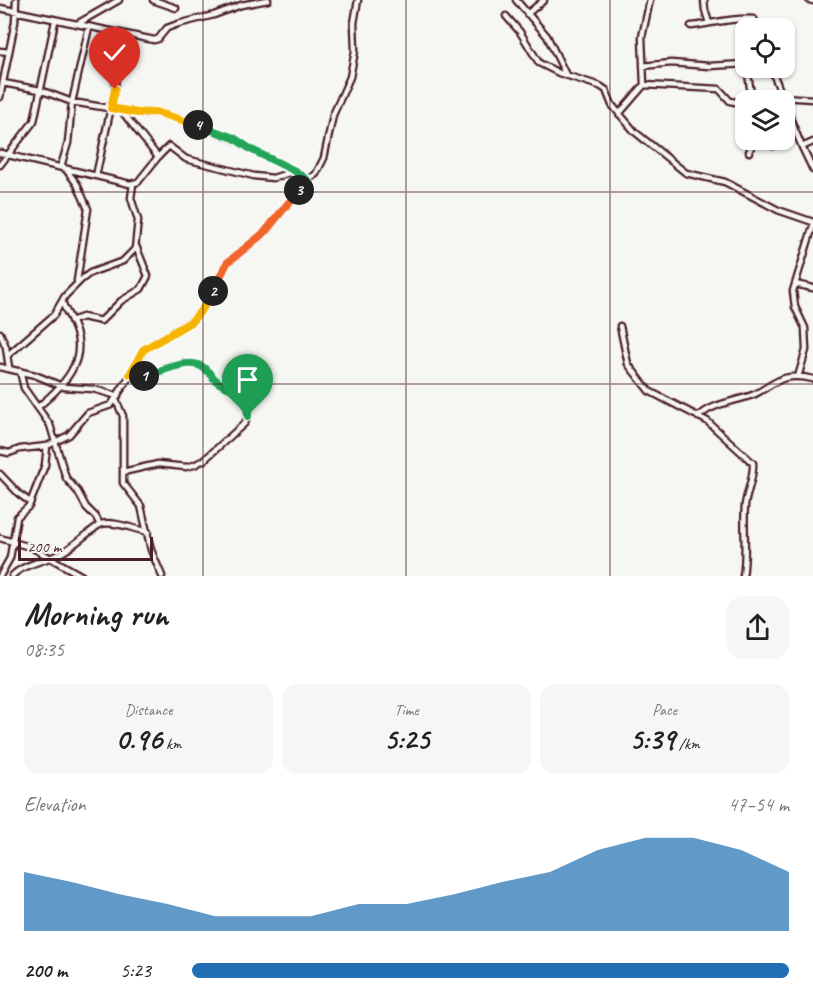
<!DOCTYPE html>
<html lang="en">
<head>
<meta charset="utf-8">
<style>
	:root { --surface:#fff; --page:#f6f6f6; --text:#222; --muted:#767676; --accent:#1f6fb2 }
	body { margin:0; font-family:Caveat,sans-serif; background:var(--page); color:var(--text); height:100vh; display:flex; flex-direction:column; font-size:22px; white-space:nowrap }
	* { box-sizing:border-box; margin:0 }
	p { font-size:20px; color:var(--muted) }
	.icon { flex:none; width:33px; height:33px; fill:none; stroke:currentColor; stroke-width:2; stroke-linecap:round; stroke-linejoin:round }
	.map { position:relative; height:576px; overflow:hidden }
	.sheet { display:flex; flex-direction:column; background:var(--surface); flex:1 }
	.sheet>* { flex:none }
	.tools { position:absolute; left:735px; top:18px; display:grid; gap:12px }
	.tools a { display:grid; place-items:center; width:60px; height:60px; border-radius:12px; background:var(--surface); box-shadow:0 2px 4px #0004; font-size:30px }
	.scale { position:absolute; left:18px; bottom:15px; width:135px; box-sizing:border-box; padding-left:6px; border:3px solid #4a1f2b; border-top:0; font-size:16px; line-height:21px; white-space:nowrap; color:#4a1f2b; -webkit-text-stroke:4px #f6f6f2; paint-order:stroke }
	.pin { position:absolute; display:grid; place-items:center; width:51px; height:51px; color:#fff; margin:-62px -26px; border-radius:50% 50% 50% 0; rotate:-45deg; box-shadow:0 0 6px #0007 }
	.pin .icon { rotate:45deg }
	.km { position:absolute; width:30px; height:30px; margin:-15px; border-radius:50%; background:#222; color:#fff; font-size:16px; line-height:30px; text-align:center }
	.round { display:grid; place-items:center; flex:none; width:63px; height:63px; border-radius:18px; background:var(--page) }
	.head { display:flex; align-items:center; justify-content:space-between; height:102px; padding:0 24px }
	h1 { font-size:33px; font-weight:700; line-height:45px }
	.stats { display:grid; grid-template-columns:repeat(3,1fr); gap:9px; height:102px; padding:6px 24px }
	.stats div { display:grid; align-content:center; border-radius:15px; background:var(--page); text-align:center }
	.stats b { font-size:30px; font-weight:700 }
	.stats small { font-size:16px; font-weight:400 }
	.stats p { font-size:16px }
	.chart { height:168px; padding:12px 24px }
	.chart p { display:flex; justify-content:space-between }
	.chart svg { width:100%; height:108px; margin-top:6px; fill:var(--accent); opacity:.7 }
	ul { padding:0 24px; list-style:none; font-size:20px }
	li { display:grid; grid-template-columns:96px 72px 1fr; align-items:center; height:45px }
	li i { height:15px; border-radius:8px; background:var(--accent) }
	.map>svg:first-child { display:block }
</style>
</head>
<body>
<div class="map">
<svg width="813" height="576" viewBox="0 0 813 576">
	<rect width="100%" height="100%" fill="#f6f6f2"/>
	<filter id="ink" filterUnits="userSpaceOnUse"><feTurbulence type="fractalNoise" baseFrequency=".0167" numOctaves="2"/><feDisplacementMap in="SourceGraphic" scale="12" xChannelSelector="R" yChannelSelector="G"/><feConvolveMatrix kernelMatrix="1 2 1 2 8 2 1 2 1" color-interpolation-filters="sRGB"/></filter>
	<g filter="url(#ink)">
		<g fill="none" stroke-linecap="round" stroke-linejoin="round">
			<defs>
				<path id="street" d="M 153,0 L 176,8
					M 516,0 L 547,36 L 566,75
					M 704,0 L 705,10 L 709,23
					M 809,0 L 813,1
					M 0,8 L 154,40 L 158,39 L 167,28 L 178,24 L 214,15 L 241,5 L 268,0
					M 527,14 L 544,0
					M 506,16 L 520,32 L 539,63 L 559,73 L 600,86 L 606,90 L 612,105 L 635,132 L 686,173 L 725,182 L 778,210 L 813,222
					M 77,24 L 119,0
					M 691,26 C 712,24 731,17 754,19 L 758,28
					M 0,51 L 9,52
					M 643,66 L 671,63 L 709,66 L 746,64
					M 747,68 L 752,100
					M 771,68 L 783,98
					M 3,83 L 40,90 L 72,102 L 139,113 L 156,112 L 190,122 L 234,139 L 252,150 L 295,171 L 307,180
					M 644,85 L 719,89 L 730,101 L 746,104
					M 0,97 L 15,22 L 16,0
					M 771,100 L 782,97 L 813,99
					M 784,103 L 802,147 L 813,170
					M 120,109 L 158,157
					M 619,114 L 644,85 L 642,37 L 650,0
					M 784,125 L 790,116
					M 773,146 L 776,140
					M 802,147 L 813,142
					M 749,152 L 754,140
					M 0,153 L 130,184 L 138,182 L 158,157 L 169,146 L 186,159 L 254,176 L 273,178 L 295,171
					M 0,165 L 34,121 L 55,21
					M 61,166 L 68,143 L 72,102 L 89,27
					M 64,167 L 77,184 L 88,209 L 77,281
					M 96,176 L 115,89 L 118,33
					M 795,284 L 813,288
					M 71,321 L 83,317 L 101,321 L 121,301 L 141,289 L 148,276 L 136,246
					M 620,326 L 628,364 L 649,391 L 707,421 L 753,463 C 754,478 747,490 745,505 C 743,528 747,553 743,576
					M 0,333 L 6,347 L 9,368
					M 8,355 L 54,315 L 65,296 L 81,280 L 90,273 L 123,261 L 135,249 L 138,220 L 131,198 L 133,184
					M 0,367 L 35,375 L 64,387 L 93,389 L 118,396
					M 20,371 L 24,388 L 50,425 L 66,478 L 78,492 L 86,507 L 96,517 L 100,525
					M 798,377 L 806,350 L 805,328 L 795,307 L 793,291 L 813,226
					M 116,400 L 123,416 L 123,483 L 141,506 L 151,550 L 162,576
					M 38,407 C 62,387 89,361 74,327 C 71,318 65,311 62,301
					M 698,417 C 714,402 736,402 755,394 C 765,389 774,381 785,378 C 793,376 805,377 813,379
					M 0,451 L 9,453 L 20,449 L 47,446 L 69,435 L 88,413 L 111,405 L 137,365 L 143,350 L 192,320 L 203,308 L 227,263 L 265,232 L 307,180 L 316,174 L 324,158 L 333,115 L 350,77 L 355,51 L 354,23 L 358,0
					M 123,472 L 158,464 L 186,467 L 194,465 L 204,460 L 245,423 L 248,416 L 246,396 C 236,388 224,387 217,382 C 210,375 205,366 195,364 C 173,360 154,381 131,374
					M 0,474 L 19,494 L 30,502
					M 0,538 L 33,548 L 82,576
					M 0,576 L 10,558 L 17,517 L 29,506 L 45,465 L 47,446
					M 12,576 C 24,563 48,561 63,552 C 72,547 96,526 101,524 C 115,521 134,529 148,532"/>
			</defs>
			<use href="#street" stroke="#4a1f2b" stroke-width="9"/>
			<use href="#street" stroke="#f6f6f2" stroke-width="4.5"/>
		</g>
	</g>
	<g fill="none" stroke-linecap="round" stroke-linejoin="round" filter="url(#ink)">
		<defs>
			<path id="split-1" d="M 144,376 C 161,373 188,356 204,368 C 210,372 214,381 221,384 C 230,389 238,389 246,396 L 248,416"/>
			<path id="split-2" d="M 144,376 L 130,374 L 143,350 L 192,321 L 203,308 L 213,291"/>
			<path id="split-3" d="M 213,291 L 227,263 L 265,232 L 299,190"/>
			<path id="split-4" d="M 198,125 L 234,138 L 252,150 L 295,171 L 307,180 L 299,190"/>
			<path id="split-5" d="M 115,89 L 111,108 L 138,113 L 156,112 L 198,125"/>
		</defs>
		<use href="#split-1" stroke="#fff" stroke-width="12"/>
		<use href="#split-2" stroke="#fff" stroke-width="12"/>
		<use href="#split-3" stroke="#fff" stroke-width="12"/>
		<use href="#split-4" stroke="#fff" stroke-width="12"/>
		<use href="#split-5" stroke="#fff" stroke-width="12"/>
		<use href="#split-1" stroke="#22a559" stroke-width="8"/>
		<use href="#split-2" stroke="#f5b400" stroke-width="8"/>
		<use href="#split-3" stroke="#f0652b" stroke-width="8"/>
		<use href="#split-4" stroke="#22a559" stroke-width="8"/>
		<use href="#split-5" stroke="#f5b400" stroke-width="8"/>
	</g>
	<path fill="none" stroke="#4a1f2b" stroke-width="1.5" stroke-opacity="0.55" d="M 203,0 L 203,576M 406,0 L 406,576M 610,0 L 610,576M 0,192 L 813,192M 0,384 L 813,384"/>
</svg>
<div class="tools">
<a><svg class="icon" aria-label="locate" viewBox="0 0 24 24"><circle cx="12" cy="12" r="6"/><path d="M12 2v4M12 18v4M2 12h4M18 12h4"/></svg></a>
<a><svg class="icon" aria-label="layers" viewBox="0 0 24 24"><path d="M12 4l9 5-9 5-9-5zM3 14l9 5 9-5"/></svg></a>
</div>
<div class="scale">200 m</div>
<div class="pin" style="left:248px;top:416px;background:#1e9e55"><svg class="icon" aria-label="arrive" viewBox="0 0 24 24"><path d="M6 21V4h12l-3 4 3 4H6"/></svg></div>
<div class="pin" style="left:115px;top:89px;background:#d93025"><svg class="icon" aria-label="check" viewBox="0 0 24 24"><path d="M5 12l5 5 9-10"/></svg></div>
<b class="km" style="left:144px;top:376px">1</b>
<b class="km" style="left:213px;top:291px">2</b>
<b class="km" style="left:299px;top:190px">3</b>
<b class="km" style="left:198px;top:125px">4</b>
</div>
<section class="sheet">
<div class="head"><div><h1>Morning run</h1><p>08:35</p></div><a class="round"><svg class="icon" aria-label="share" viewBox="0 0 24 24"><path d="M12 15V3M7 8l5-5 5 5M5 13v7h14v-7"/></svg></a></div>
<div class="stats">
<div><p>Distance</p><b>0.96<small> km</small></b></div>
<div><p>Time</p><b>5:25</b></div>
<div><p>Pace</p><b>5:39<small> /km</small></b></div>
</div>
<div class="chart"><p><span>Elevation</span>47–54 m</p>
<svg viewBox="0 0 160 44" preserveAspectRatio="none"><path d="M0 44V20L10 24L20 29L30 33L40 38L50 38L60 38L70 33L80 33L90 29L100 24L110 20L120 11L130 6L140 6L150 11L160 20V44z"/></svg>
</div>
<ul>
<li><b>200 m</b>5:23<i style="width:100%"></i></li>
</ul>
</section>
</body>
</html>
